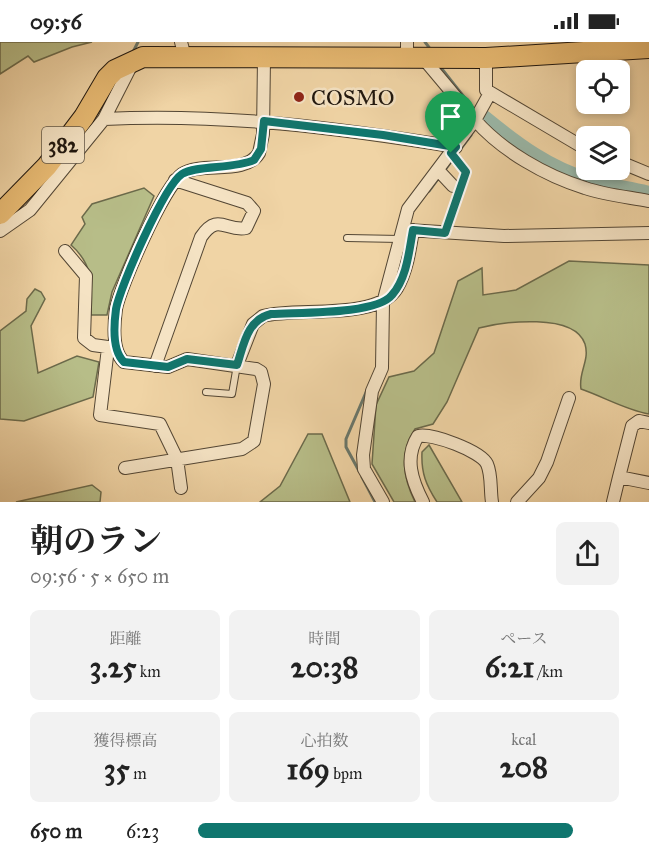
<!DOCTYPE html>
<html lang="ja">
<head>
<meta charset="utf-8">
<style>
	:root { --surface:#fff; --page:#f2f2f2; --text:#222; --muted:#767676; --accent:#0f766e }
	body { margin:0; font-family:"IM FELL Great Primer","Noto Serif JP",serif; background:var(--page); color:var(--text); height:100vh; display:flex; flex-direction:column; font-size:22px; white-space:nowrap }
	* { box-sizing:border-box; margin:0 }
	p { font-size:20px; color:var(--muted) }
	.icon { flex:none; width:33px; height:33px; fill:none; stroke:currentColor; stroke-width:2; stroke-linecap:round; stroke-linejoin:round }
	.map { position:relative; height:460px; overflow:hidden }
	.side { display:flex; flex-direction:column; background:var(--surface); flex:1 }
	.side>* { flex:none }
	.tools { position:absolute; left:576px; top:18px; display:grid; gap:12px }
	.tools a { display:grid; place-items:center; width:54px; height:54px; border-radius:9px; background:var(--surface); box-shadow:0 3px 9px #0003; font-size:30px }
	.pin { position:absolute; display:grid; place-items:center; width:51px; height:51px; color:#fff; margin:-62px -26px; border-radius:50% 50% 50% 0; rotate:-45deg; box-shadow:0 0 6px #0007 }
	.pin .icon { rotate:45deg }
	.round { display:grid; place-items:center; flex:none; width:63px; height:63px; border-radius:9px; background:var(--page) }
	.head { display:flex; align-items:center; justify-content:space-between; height:102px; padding:0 30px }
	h1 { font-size:33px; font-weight:700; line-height:45px }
	.metrics { display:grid; grid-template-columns:repeat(3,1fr); gap:9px; height:102px; padding:6px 30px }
	.metrics div { display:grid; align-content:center; border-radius:9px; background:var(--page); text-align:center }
	.metrics b { font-size:30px; font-weight:700 }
	.metrics small { font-size:16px; font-weight:400 }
	.metrics p { font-size:16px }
	ul { padding:0 30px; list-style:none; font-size:20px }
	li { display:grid; grid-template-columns:96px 72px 1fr; align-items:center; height:45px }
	li i { height:15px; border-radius:8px; background:var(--accent) }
	.status { display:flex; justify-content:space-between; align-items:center; height:42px; padding:0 30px; background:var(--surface); direction:ltr }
	.status svg { height:16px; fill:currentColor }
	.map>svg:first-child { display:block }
</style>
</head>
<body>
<div class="status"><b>09:56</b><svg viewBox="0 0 49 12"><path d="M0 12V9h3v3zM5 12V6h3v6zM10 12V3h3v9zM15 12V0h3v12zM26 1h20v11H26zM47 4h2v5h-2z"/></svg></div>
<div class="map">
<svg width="649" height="460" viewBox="0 0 649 460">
	<rect width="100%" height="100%" fill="#f0d4a5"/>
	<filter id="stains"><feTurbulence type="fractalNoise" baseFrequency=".00333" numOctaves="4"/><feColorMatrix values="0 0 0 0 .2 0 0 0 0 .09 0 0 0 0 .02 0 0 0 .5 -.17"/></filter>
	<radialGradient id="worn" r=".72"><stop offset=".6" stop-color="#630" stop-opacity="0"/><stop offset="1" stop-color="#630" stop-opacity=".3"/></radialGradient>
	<path fill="#b7bd88" stroke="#6b6a4b" stroke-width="1.5" d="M 0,0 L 92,0 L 72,5 L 34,20 L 28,14 L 0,32 Z
		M 144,146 L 154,154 L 112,250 L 107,273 L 91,273 C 92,244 94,223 71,203 L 85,182 L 82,175 L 92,162 Z
		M 569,219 L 649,223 L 649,372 C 626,368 604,355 581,347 C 578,330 590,319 585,302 C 574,270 503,280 479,286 L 447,360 L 433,382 L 415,387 C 399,411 403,435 415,460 L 394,460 L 372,422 L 376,363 L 389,335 L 414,329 L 434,311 L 458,239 L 482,226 L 483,253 L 516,248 Z
		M 35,247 L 41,250 L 45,257 L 31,284 L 38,331 L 77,314 L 99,320 L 93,355 L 24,379 L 0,377 L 0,289 L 26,269 L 27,257 Z
		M 308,392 L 322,392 L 350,460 L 260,460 L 280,444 Z
		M 429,403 L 462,460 L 437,460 C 426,443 421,431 422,410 Z
		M 92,443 L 101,450 L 100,460 L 16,460 Z"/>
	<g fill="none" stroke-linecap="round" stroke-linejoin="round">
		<path stroke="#69776b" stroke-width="3" d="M 425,0 L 431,8
			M 133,10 L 138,0
			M 438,22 L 475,69
			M 97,72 L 114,45
			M 444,129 L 471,93
			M 429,149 L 440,134
			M 359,429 L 346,405 L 346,397 L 367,348
			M 362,435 L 375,460"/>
		<path stroke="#9ab8a9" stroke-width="20" d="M 482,77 C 515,104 548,129 590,141 C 609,147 630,149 649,154"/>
		<defs>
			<path id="service" d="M 445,190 L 466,130 L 459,119
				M 347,196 L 400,197
				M 206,350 L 232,352 L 237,323"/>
			<path id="minor" d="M 181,0 L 185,15
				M 407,16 L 407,0
				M 486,16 L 486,48 L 586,107
				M 490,51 L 475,78 C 502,109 546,134 585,146 C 605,153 628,155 649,159
				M 104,77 C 222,71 339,86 456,105
				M 620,120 L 649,132
				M 438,128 L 453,144
				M 408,188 L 504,194 L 649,191
				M 0,189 L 30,168 L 104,77 L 133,20
				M 65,209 L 86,234 L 84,296 L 93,303 L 115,306
				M 108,306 L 100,373 L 160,382 L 177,417 L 181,446
				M 237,323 L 253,282 L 263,274 C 298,265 377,279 397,246 C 407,229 410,207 413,188
				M 155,324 L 201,195 C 218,170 226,190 246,186 L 254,169 L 247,161 L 175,138
				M 649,381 L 639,379 L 632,384 L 619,435 L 649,441
				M 125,426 L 242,407 L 254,399 L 264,342 L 261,330 L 256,327 L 187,317 L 168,325 L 124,320 C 112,309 114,282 116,267 C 120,245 164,144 182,132 C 201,119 245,134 259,111 L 263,92 L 264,16
				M 383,460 L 364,427 L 363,413 L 372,349 L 382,326 L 383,261 L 408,167 L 475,78 L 423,16
				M 423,460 C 412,439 404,416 418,394 C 432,391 481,409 487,422 C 492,433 490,448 492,460
				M 517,460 L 539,436 L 547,420 L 569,356
				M 613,460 L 619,435"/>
			<path id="trunk" d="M 0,172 L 47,124 L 84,75 L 107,36 L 115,28 L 143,15 L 486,16 L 649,6"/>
		</defs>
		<use href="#service" stroke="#534634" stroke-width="8"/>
		<use href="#minor" stroke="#534634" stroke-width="14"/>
		<use href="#trunk" stroke="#1f160e" stroke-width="22"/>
		<use href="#service" stroke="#f5e3c4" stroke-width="6"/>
		<use href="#minor" stroke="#f5e3c4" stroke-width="12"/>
		<use href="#trunk" stroke="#e8ba72" stroke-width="20"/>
	</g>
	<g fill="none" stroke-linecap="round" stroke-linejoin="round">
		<defs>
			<path id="route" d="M 264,79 L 383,93 L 456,105 L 451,111 L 466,130 L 445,191 L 413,188 C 409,209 407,236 392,253 C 376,273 297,270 271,272 C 247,278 244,302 237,323 L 187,317 L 168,325 L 124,320 C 112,309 114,282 116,267 C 120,245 164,144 182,132 C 196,123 235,127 254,118 L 261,107 Z"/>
		</defs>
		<use href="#route" stroke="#fff" stroke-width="12"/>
		<use href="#route" stroke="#0f766e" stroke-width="8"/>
	</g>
	<circle fill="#8f2418" stroke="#f5e3c4" stroke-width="2" cx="299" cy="55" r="6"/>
	<g text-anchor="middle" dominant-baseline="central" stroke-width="5" stroke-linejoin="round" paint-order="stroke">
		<rect fill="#f5e3c4" stroke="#5f5445" stroke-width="1.5" x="42" y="85" width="42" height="36" rx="4.5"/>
		<g font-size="21" font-weight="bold" fill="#1f160e">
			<text x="63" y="103">382</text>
		</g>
		<g font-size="22" fill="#1f160e" stroke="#f5e3c4" text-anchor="start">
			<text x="311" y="55">COSMO</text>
		</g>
	</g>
	<rect width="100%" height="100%" filter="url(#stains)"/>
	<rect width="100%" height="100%" fill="url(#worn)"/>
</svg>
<div class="tools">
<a><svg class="icon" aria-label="locate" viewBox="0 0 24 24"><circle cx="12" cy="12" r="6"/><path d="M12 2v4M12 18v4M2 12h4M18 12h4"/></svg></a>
<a><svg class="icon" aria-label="layers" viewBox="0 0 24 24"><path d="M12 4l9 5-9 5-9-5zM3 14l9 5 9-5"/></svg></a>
</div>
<div class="pin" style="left:451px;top:111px;background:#1e9e55"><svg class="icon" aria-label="arrive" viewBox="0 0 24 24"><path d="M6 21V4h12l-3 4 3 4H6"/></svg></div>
</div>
<section class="side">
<div class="head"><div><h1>朝のラン</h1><p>09:56 · 5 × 650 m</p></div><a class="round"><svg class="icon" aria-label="share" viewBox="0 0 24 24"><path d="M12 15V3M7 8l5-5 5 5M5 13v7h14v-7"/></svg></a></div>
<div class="metrics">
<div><p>距離</p><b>3.25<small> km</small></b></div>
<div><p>時間</p><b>20:38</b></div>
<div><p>ペース</p><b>6:21<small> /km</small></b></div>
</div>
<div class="metrics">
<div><p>獲得標高</p><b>35<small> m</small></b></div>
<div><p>心拍数</p><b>169<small> bpm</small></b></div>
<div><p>kcal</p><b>208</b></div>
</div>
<ul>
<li><b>650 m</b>6:23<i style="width:89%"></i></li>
</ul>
</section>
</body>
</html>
